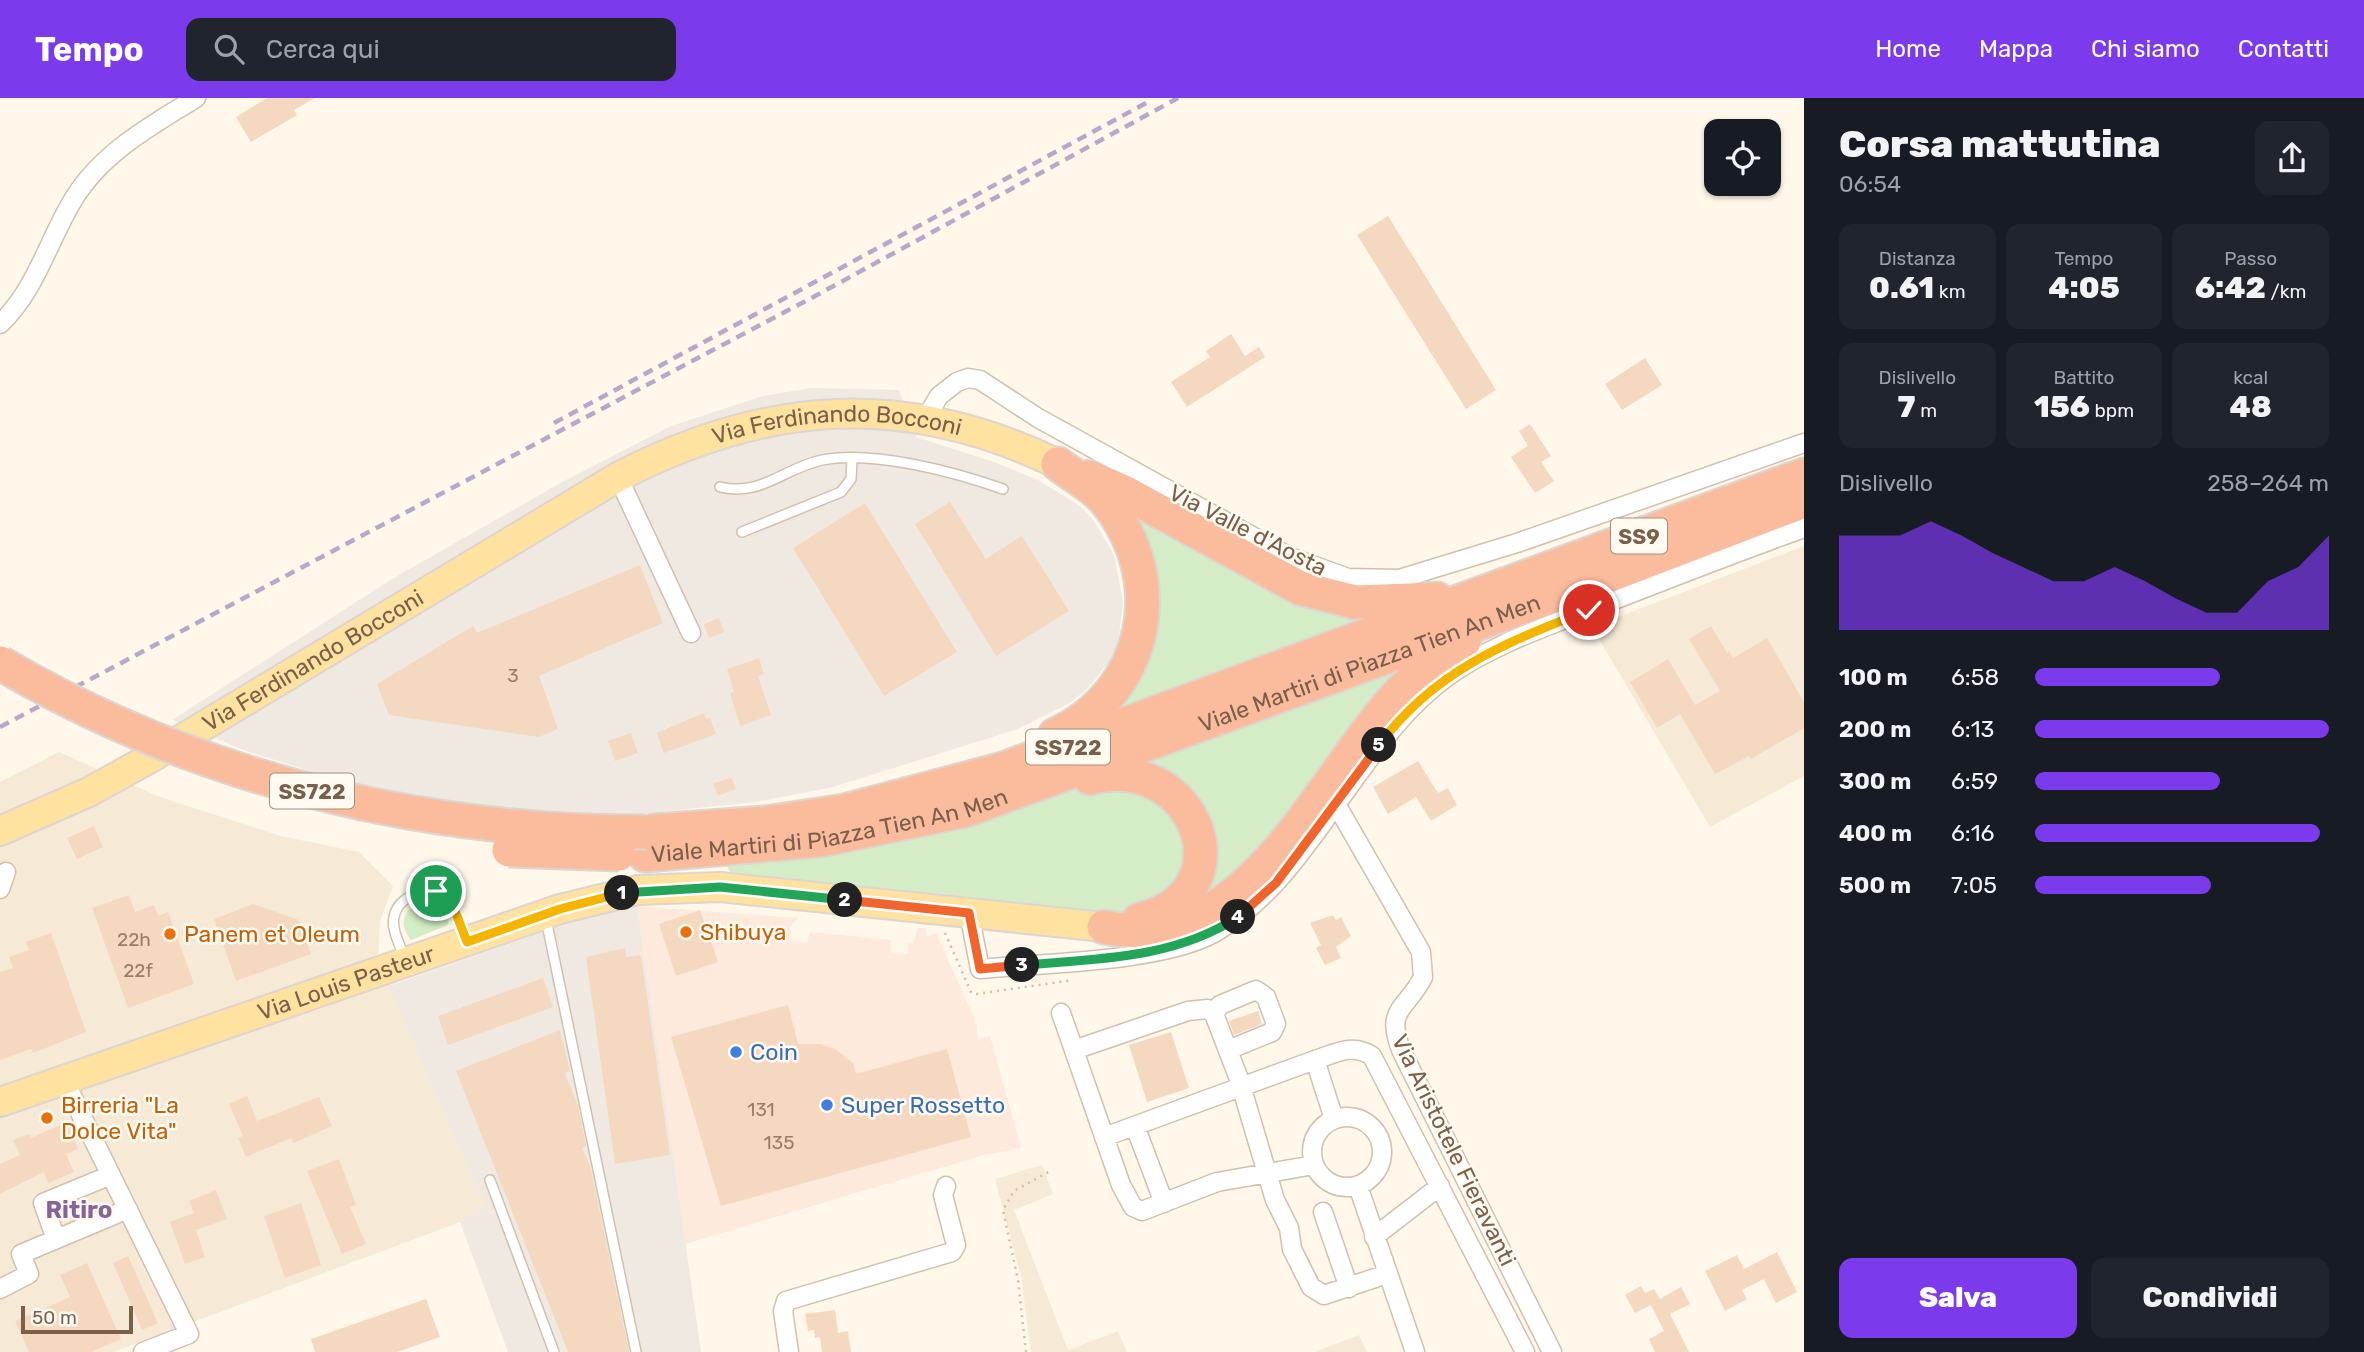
<!DOCTYPE html>
<html lang="it">
<head>
<meta charset="utf-8">
<style>
	:root { --surface:#171b24; --page:#20242c; --text:#f1f3f6; --muted:#9ea1a6; --accent:#7c3aed }
	body { margin:0; font-family:Rubik,sans-serif; background:var(--page); color:var(--text); height:100vh; display:flex; flex-direction:column; font-size:26px; white-space:nowrap }
	* { box-sizing:border-box; margin:0 }
	p { font-size:23px; color:var(--muted) }
	.icon { flex:none; width:38px; height:38px; fill:none; stroke:currentColor; stroke-width:2; stroke-linecap:round; stroke-linejoin:round }
	.map { position:relative; flex:1; overflow:hidden }
	.details { display:flex; flex-direction:column; background:var(--surface); width:560px }
	.details>* { flex:none }
	.controls { position:absolute; left:1704px; top:21px; display:grid; gap:14px }
	.controls a { display:grid; place-items:center; width:77px; height:77px; border-radius:14px; background:var(--surface); box-shadow:0 2px 5px #0004; font-size:35px }
	.scale { position:absolute; left:21px; bottom:18px; width:112px; box-sizing:border-box; padding-left:7px; border:4px solid #7b5f4a; border-top:0; font-size:19px; line-height:24px; white-space:nowrap; color:#7b5f4a; -webkit-text-stroke:5px #fffbf1; paint-order:stroke }
	.pin { position:absolute; display:grid; place-items:center; width:60px; height:60px; color:#fff; margin:-30px; border:4px solid #fff; border-radius:50%; box-shadow:0 2px 7px #0007 }
	.km { position:absolute; width:35px; height:35px; margin:-18px; border-radius:50%; background:#222; color:#fff; font-size:19px; line-height:35px; text-align:center }
	.round { display:grid; place-items:center; flex:none; width:74px; height:74px; border-radius:14px; background:var(--page) }
	.headline { display:flex; align-items:center; justify-content:space-between; height:119px; padding:0 35px }
	h1 { font-size:38px; font-weight:800; line-height:52px }
	.metrics { display:grid; grid-template-columns:repeat(3,1fr); gap:10px; height:119px; padding:7px 35px }
	.metrics div { display:grid; align-content:center; border-radius:14px; background:var(--page); text-align:center }
	.metrics b { font-size:30px; font-weight:800 }
	.metrics small { font-size:19px; font-weight:400 }
	.metrics p { font-size:19px }
	.chart { height:196px; padding:14px 35px }
	.chart p { display:flex; justify-content:space-between }
	.chart svg { width:100%; height:126px; margin-top:7px; fill:var(--accent); opacity:.7 }
	.cta { display:flex; gap:14px; margin-top:auto; padding:14px 35px }
	.cta a { flex:1; height:80px; border-radius:14px; background:var(--accent); color:#fff; font-size:28px; font-weight:800; line-height:80px; text-align:center }
	.cta a+a { background:var(--page); color:var(--text) }
	ul { padding:0 35px; list-style:none; font-size:23px }
	li { display:grid; grid-template-columns:112px 84px 1fr; align-items:center; height:52px }
	li i { height:18px; border-radius:9px; background:var(--accent) }
	header { display:flex; align-items:center; gap:42px; box-sizing:border-box; height:98px; padding:0 35px; background:var(--accent); color:#fff }
	header strong { font-size:33px }
	nav { display:flex; gap:38px; margin-inline-start:auto; font-size:24px }
	.search { width:490px; height:63px; background:var(--page); display:flex; align-items:center; gap:18px; box-sizing:border-box; padding:0 24px; border-radius:14px; color:var(--muted); font-size:26px }
	main { display:flex; flex:1; min-height:0 }
	.map>svg:first-child { display:block }
</style>
</head>
<body>
<header>
<strong>Tempo</strong>
<div class="search"><svg class="icon" aria-label="search" viewBox="0 0 24 24"><circle cx="10" cy="10" r="6"/><path d="M15 15l6 6"/></svg>Cerca qui</div>
<nav><a>Home</a><a>Mappa</a><a>Chi siamo</a><a>Contatti</a></nav>
</header>
<main>
<div class="map">
<svg width="1804" height="1254" viewBox="0 0 1804 1254">
	<rect width="100%" height="100%" fill="#fef7ea"/>
	<path fill="#f6ead7" d="M 1804,448 L 1804,678 L 1710,729 L 1592,529 Z
		M 59,654 L 160,699 L 281,738 L 359,754 L 393,788 L 380,823 L 378,859 L 486,1110 L 460,1124 L 113,1254 L 0,1254 L 0,684 Z
		M 1042,1067 L 1053,1096 L 1014,1112 L 1068,1252 L 1118,1233 L 1127,1254 L 1031,1254 L 1021,1179 L 995,1081 Z
		M 1359,1237 L 1367,1254 L 1315,1254 Z"/>
	<path fill="#fee9dd" d="M 637,808 L 798,820 L 790,829 L 791,843 L 807,845 L 810,834 L 891,842 L 890,855 L 907,856 L 908,845 L 913,846 L 918,830 L 926,830 L 927,839 L 936,835 L 976,924 L 978,941 L 990,938 L 1021,1050 L 984,1057 L 685,1146 Z"/>
	<path fill="#efe9e2" d="M 811,290 L 899,292 L 916,339 L 994,364 L 1038,382 L 1080,408 L 1094,423 L 1114,457 L 1123,504 L 1118,546 L 1110,563 L 1088,590 L 1070,605 L 1018,631 L 833,689 L 757,704 L 629,717 L 485,709 L 358,688 L 246,653 L 172,622 L 392,481 L 564,383 L 671,328 L 763,298 Z
		M 637,808 L 701,1254 L 508,1254 L 460,1124 L 486,1110 L 389,888 L 585,819 Z"/>
	<path fill="#d4edc6" d="M 1110,394 L 1377,519 L 1129,608 L 1123,605 L 1120,600 L 1139,563 Z
		M 1381,578 L 1395,578 L 1270,749 L 1198,811 L 1205,774 L 1149,664 L 1150,660 Z
		M 1121,681 L 1187,722 L 1181,788 L 1119,817 L 772,781 L 730,774 L 727,768 L 777,763 L 998,718 L 1088,687 Z
		M 427,802 C 442,804 450,812 448,827 L 411,842 C 396,823 405,808 427,802 Z"/>
	<path fill="#f5d8c0" d="M 267,0 L 315,0 L 294,12 L 297,17 L 251,44 L 236,19 Z
		M 1388,118 L 1496,292 L 1466,311 L 1357,137 Z
		M 1231,236 L 1245,258 L 1259,249 L 1265,259 L 1187,309 L 1171,284 L 1210,259 L 1206,253 Z
		M 1645,260 L 1662,287 L 1622,312 L 1605,286 Z
		M 1530,326 L 1551,358 L 1541,364 L 1554,383 L 1535,395 L 1511,359 L 1528,348 L 1519,333 Z
		M 950,404 L 986,461 L 1022,438 L 1069,513 L 996,558 L 915,426 Z
		M 865,405 L 957,554 L 884,598 L 793,450 Z
		M 640,467 L 663,525 L 539,578 L 558,631 L 539,639 L 389,617 L 377,586 L 473,528 L 477,535 Z
		M 719,520 L 724,534 L 709,540 L 704,526 Z
		M 1711,528 L 1727,555 L 1729,553 L 1733,560 L 1767,540 L 1804,604 L 1804,630 L 1751,661 L 1749,658 L 1715,676 L 1680,616 L 1657,630 L 1630,584 L 1668,561 L 1695,607 L 1720,593 L 1689,541 Z
		M 759,560 L 764,576 L 758,578 L 771,617 L 740,628 L 730,595 L 734,594 L 727,571 Z
		M 704,615 L 706,621 L 710,620 L 716,636 L 664,655 L 657,635 Z
		M 631,635 L 638,655 L 615,663 L 608,643 Z
		M 1418,663 L 1438,695 L 1448,690 L 1457,707 L 1431,723 L 1416,699 L 1388,716 L 1373,689 Z
		M 732,680 L 736,691 L 718,698 L 713,685 Z
		M 94,728 L 103,749 L 77,761 L 67,740 Z
		M 129,797 L 135,814 L 154,807 L 158,818 L 168,814 L 194,886 L 128,910 L 92,810 Z
		M 253,806 L 299,822 L 311,856 L 236,883 L 214,821 Z
		M 700,812 L 718,864 L 676,878 L 659,826 Z
		M 1333,817 L 1336,822 L 1341,819 L 1351,838 L 1336,849 L 1341,860 L 1325,867 L 1316,850 L 1321,847 L 1310,825 Z
		M 51,835 L 86,934 L 33,955 L 31,951 L 0,962 L 0,874 L 13,870 L 9,859 L 29,852 L 26,844 Z
		M 625,850 L 626,859 L 641,857 L 670,1057 L 615,1066 L 586,859 Z
		M 543,880 L 553,909 L 448,947 L 438,918 Z
		M 788,907 L 798,946 L 820,946 L 835,951 L 853,965 L 856,976 L 947,951 L 971,1039 L 721,1108 L 671,939 Z
		M 1258,913 L 1262,926 L 1234,937 L 1229,923 Z
		M 560,932 L 570,973 L 565,975 L 578,1008 L 586,1048 L 582,1050 L 590,1068 L 629,1254 L 568,1254 L 456,973 Z
		M 1171,934 L 1189,990 L 1147,1004 L 1129,947 Z
		M 247,998 L 257,1023 L 319,999 L 332,1028 L 294,1045 L 291,1040 L 246,1059 L 238,1040 L 243,1038 L 229,1006 Z
		M 67,1024 L 78,1051 L 66,1056 L 74,1074 L 48,1085 L 44,1074 L 0,1096 L 0,1066 L 20,1057 L 13,1042 L 29,1036 L 31,1040 Z
		M 339,1061 L 356,1107 L 350,1109 L 366,1146 L 342,1156 L 307,1073 Z
		M 216,1092 L 227,1121 L 196,1132 L 205,1159 L 185,1166 L 170,1124 L 194,1115 L 189,1103 Z
		M 301,1105 L 321,1167 L 285,1180 L 264,1118 Z
		M 1777,1154 L 1797,1194 L 1776,1205 L 1764,1181 L 1742,1192 L 1747,1201 L 1725,1213 L 1705,1173 L 1737,1157 L 1744,1171 Z
		M 128,1158 L 158,1225 L 142,1232 L 113,1165 Z
		M 87,1165 L 121,1241 L 91,1254 L 29,1254 L 15,1223 L 70,1199 L 60,1177 Z
		M 1641,1188 L 1645,1195 L 1654,1191 L 1660,1201 L 1681,1189 L 1690,1206 L 1670,1216 L 1689,1254 L 1655,1254 L 1649,1241 L 1664,1233 L 1651,1207 L 1635,1215 L 1625,1197 Z
		M 426,1201 L 440,1239 L 397,1254 L 315,1254 L 311,1241 Z
		M 835,1212 L 838,1235 L 848,1233 L 851,1254 L 822,1254 L 820,1239 L 815,1240 L 814,1232 L 808,1233 L 805,1216 Z"/>
	<g fill="none" stroke-linecap="round" stroke-linejoin="round">
		<defs>
			<path id="lane" d="M 720,389 C 761,399 784,370 822,362 C 873,352 955,374 1003,391
				M 742,434 L 841,394 L 851,381 L 852,362
				M 546,821 L 636,1254
				M 405,861 C 401,849 391,832 394,819 C 398,796 431,788 448,800 L 465,839
				M 490,1082 L 554,1254"/>
			<path id="street" d="M 0,226 C 36,192 48,143 73,102 C 101,55 152,27 196,0
				M 926,320 L 939,298 L 957,284 L 968,280 L 980,282 L 1038,320 L 1290,459 L 1348,480 L 1399,481 L 1517,445 L 1804,345
				M 618,379 L 691,535
				M 1336,706 L 1421,854 L 1423,879 C 1406,913 1384,910 1402,954 L 1552,1254
				M 0,791 L 6,774
				M 969,815 L 980,871 C 1043,865 1162,864 1214,835 C 1267,805 1303,753 1337,705 C 1371,659 1401,612 1448,578 C 1493,546 1546,529 1596,509 C 1665,482 1734,455 1804,430
				M 1061,915 L 1121,1087 L 1133,1109 L 1142,1113 L 1217,1084 L 1314,1067
				M 1214,916 L 1220,907 L 1256,892 L 1266,899 L 1276,926 L 1272,934 L 1228,952
				M 1074,952 L 1188,913 L 1208,911 L 1214,916 L 1239,981 L 1275,1102 L 1289,1130 L 1292,1151 L 1311,1189 L 1324,1197 L 1387,1176
				M 1315,962 C 1336,955 1353,945 1372,958 L 1525,1254
				M 64,982 L 189,1236 L 143,1254
				M1312 1054a35 35 0 1 1 70 0a35 35 0 1 1-70 0Z
				M 1135,1028 L 1164,1105
				M 1104,1039 L 1315,962 L 1334,1021
				M 1358,1088 L 1415,1254
				M 1323,1114 L 1349,1190
				M 1374,1139 L 1440,1088
				M 56,1141 L 43,1105 L 111,1077
				M 0,1191 L 29,1176 L 21,1156 L 128,1111
				M 789,1254 L 783,1213 L 786,1203 L 952,1154 L 956,1147 L 943,1097 L 946,1088"/>
			<g id="primary">
				<path id="s1" d="M 0,733 L 89,694 L 152,659 L 618,379 C 767,302 905,292 1058,366"/>
				<path id="s2" d="M 0,1004 L 560,811 L 638,792 L 720,789 L 1104,829"/>
			</g>
			<g id="highway">
				<path d="M 1090,379 L 1124,394 L 1300,490 L 1355,504 L 1437,501"/>
				<path d="M 1055,637 C 1149,594 1170,481 1105,402 C 1093,388 1072,377 1058,366"/>
				<path d="M 1090,680 C 1195,652 1251,795 1139,822"/>
				<path d="M 654,733 L 766,725 L 845,713 L 1000,672 L 1804,377"/>
				<path id="s3" d="M 645,757 L 821,742 L 966,712 L 1600,481 L 1804,403"/>
				<path d="M 1104,829 C 1243,860 1315,691 1391,604 C 1412,580 1437,560 1464,544"/>
			</g>
		</defs>
		<use href="#lane" stroke="#d2c0ae" stroke-width="12"/>
		<use href="#street" stroke="#d2c0ae" stroke-width="21"/>
		<use href="#primary" stroke="#ddd5d0" stroke-width="32"/>
		<use href="#highway" stroke="#ddd5d0" stroke-width="37"/>
		<path stroke="#dbbba2" stroke-width="2.5" stroke-dasharray="2 5" stroke-linecap="butt" d="M 945,835 L 971,894 L 977,896 L 1073,882
			M 1026,1254 L 1018,1182 L 1003,1112 L 1014,1093 L 1052,1072"/>
		<use href="#lane" stroke="#fff" stroke-width="9"/>
		<use href="#street" stroke="#fff" stroke-width="18"/>
		<use href="#primary" stroke="#ffe1a0" stroke-width="28"/>
		<use href="#highway" stroke="#fbbc9e" stroke-width="33"/>
		<path stroke="#bba6ca" stroke-width="4.5" stroke-dasharray="10 7" stroke-linecap="butt" d="M 554,325 L 1148,4
			M 0,629 L 817,197 L 1178,0"/>
		<defs>
			<path id="highway-bridge" d="M 0,565 C 195,680 421,735 646,734
				M 509,752 L 619,756"/>
		</defs>
		<use href="#highway-bridge" stroke="#ddd5d0" stroke-width="37" stroke-linecap="butt"/>
		<use href="#highway-bridge" stroke="#fbbc9e" stroke-width="33"/>
	</g>
	<g fill="none" stroke-linecap="round" stroke-linejoin="round">
		<defs>
			<path id="split-1" d="M 436,793 L 452,805 L 467,844 L 560,811 L 622,795"/>
			<path id="split-2" d="M 622,795 L 720,789 L 845,802"/>
			<path id="split-3" d="M 845,802 L 969,815 L 980,871 L 1022,867"/>
			<path id="split-4" d="M 1022,867 C 1096,861 1174,861 1238,819"/>
			<path id="split-5" d="M 1238,819 L 1276,785 L 1379,647"/>
			<path id="split-6" d="M 1379,647 C 1435,572 1505,545 1589,512"/>
		</defs>
		<use href="#split-1" stroke="#fff" stroke-width="14"/>
		<use href="#split-2" stroke="#fff" stroke-width="14"/>
		<use href="#split-3" stroke="#fff" stroke-width="14"/>
		<use href="#split-4" stroke="#fff" stroke-width="14"/>
		<use href="#split-5" stroke="#fff" stroke-width="14"/>
		<use href="#split-6" stroke="#fff" stroke-width="14"/>
		<use href="#split-1" stroke="#f5b400" stroke-width="9"/>
		<use href="#split-2" stroke="#22a559" stroke-width="9"/>
		<use href="#split-3" stroke="#f0652b" stroke-width="9"/>
		<use href="#split-4" stroke="#22a559" stroke-width="9"/>
		<use href="#split-5" stroke="#f0652b" stroke-width="9"/>
		<use href="#split-6" stroke="#f5b400" stroke-width="9"/>
	</g>
	<g fill="#e8710a" stroke="#fffbf1" stroke-width="2.5">
		<circle cx="686" cy="834" r="7"/>
		<circle cx="170" cy="836" r="7"/>
		<circle cx="47" cy="1020" r="7"/>
	</g>
	<g fill="#3f7fe0" stroke="#fffbf1" stroke-width="2.5">
		<circle cx="736" cy="954" r="7"/>
		<circle cx="827" cy="1007" r="7"/>
	</g>
	<g text-anchor="middle" dominant-baseline="central" stroke-width="5" stroke-linejoin="round" paint-order="stroke">
		<g font-size="19" fill="#9a7d68">
			<text x="513" y="577">3</text>
			<text x="134" y="841">22h</text>
			<text x="138" y="872">22f</text>
			<text x="761" y="1011">131</text>
			<text x="779" y="1044">135</text>
		</g>
		<g fill="#fffbf1" stroke="#a38e7c" stroke-width="2">
			<rect x="1611" y="420.5" width="56" height="35" rx="5"/>
			<rect x="1026" y="631.5" width="84" height="35" rx="5"/>
			<rect x="270" y="675.5" width="84" height="35" rx="5"/>
		</g>
		<g font-size="21" font-weight="bold" fill="#7b5f4a">
			<text x="1639" y="438">SS9</text>
			<text x="1068" y="649">SS722</text>
			<text x="312" y="693">SS722</text>
		</g>
		<g font-size="23" fill="#7b5f4a" stroke="#fffbf1">
			<text stroke="none"><textPath href="#s1" startOffset="942">Via Ferdinando Bocconi</textPath></text>
			<text transform="translate(1248 432) rotate(27)">Via Valle d'Aosta</text>
			<text stroke="none"><textPath href="#s1" startOffset="357">Via Ferdinando Bocconi</textPath></text>
			<text stroke="none"><textPath href="#s3" startOffset="754">Viale Martiri di Piazza Tien An Men</textPath></text>
			<text stroke="none"><textPath href="#s3" startOffset="187">Viale Martiri di Piazza Tien An Men</textPath></text>
			<text stroke="none"><textPath href="#s2" startOffset="366">Via Louis Pasteur</textPath></text>
			<text transform="translate(1454 1052) rotate(64)">Via Aristotele Fieravanti</text>
		</g>
		<g font-size="23" fill="#c56008" stroke="#fffbf1" text-anchor="start">
			<text x="700" y="834">Shibuya</text>
			<text x="184" y="836">Panem et Oleum</text>
			<text x="61" y="1007">Birreria "La<tspan x="61" dy="26">Dolce Vita"</tspan></text>
		</g>
		<g font-size="23" fill="#366cbe" stroke="#fffbf1" text-anchor="start">
			<text x="750" y="954">Coin</text>
			<text x="841" y="1007">Super Rossetto</text>
		</g>
		<g font-size="24" font-weight="bold" fill="#896397" stroke="#fffbf1">
			<text x="79" y="1112">Ritiro</text>
		</g>
	</g>
</svg>
<div class="controls">
<a><svg class="icon" aria-label="locate" viewBox="0 0 24 24"><circle cx="12" cy="12" r="6"/><path d="M12 2v4M12 18v4M2 12h4M18 12h4"/></svg></a>
</div>
<div class="scale">50 m</div>
<div class="pin" style="left:436px;top:793px;background:#1e9e55"><svg class="icon" aria-label="arrive" viewBox="0 0 24 24"><path d="M6 21V4h12l-3 4 3 4H6"/></svg></div>
<div class="pin" style="left:1589px;top:512px;background:#d93025"><svg class="icon" aria-label="check" viewBox="0 0 24 24"><path d="M5 12l5 5 9-10"/></svg></div>
<b class="km" style="left:622px;top:795px">1</b>
<b class="km" style="left:845px;top:802px">2</b>
<b class="km" style="left:1022px;top:867px">3</b>
<b class="km" style="left:1238px;top:819px">4</b>
<b class="km" style="left:1379px;top:647px">5</b>
</div>
<section class="details">
<div class="headline"><div><h1>Corsa mattutina</h1><p>06:54</p></div><a class="round"><svg class="icon" aria-label="share" viewBox="0 0 24 24"><path d="M12 15V3M7 8l5-5 5 5M5 13v7h14v-7"/></svg></a></div>
<div class="metrics">
<div><p>Distanza</p><b>0.61<small> km</small></b></div>
<div><p>Tempo</p><b>4:05</b></div>
<div><p>Passo</p><b>6:42<small> /km</small></b></div>
</div>
<div class="metrics">
<div><p>Dislivello</p><b>7<small> m</small></b></div>
<div><p>Battito</p><b>156<small> bpm</small></b></div>
<div><p>kcal</p><b>48</b></div>
</div>
<div class="chart"><p><span>Dislivello</span>258–264 m</p>
<svg viewBox="0 0 160 44" preserveAspectRatio="none"><path d="M0 44V11L10 11L20 11L30 6L40 11L50 17L60 22L70 27L80 27L90 22L100 27L110 33L120 38L130 38L140 27L150 22L160 11V44z"/></svg>
</div>
<ul>
<li><b>100 m</b>6:58<i style="width:63%"></i></li>
<li><b>200 m</b>6:13<i style="width:100%"></i></li>
<li><b>300 m</b>6:59<i style="width:63%"></i></li>
<li><b>400 m</b>6:16<i style="width:97%"></i></li>
<li><b>500 m</b>7:05<i style="width:60%"></i></li>
</ul>
<div class="cta"><a>Salva</a><a>Condividi</a></div>
</section>
</main>
</body>
</html>
